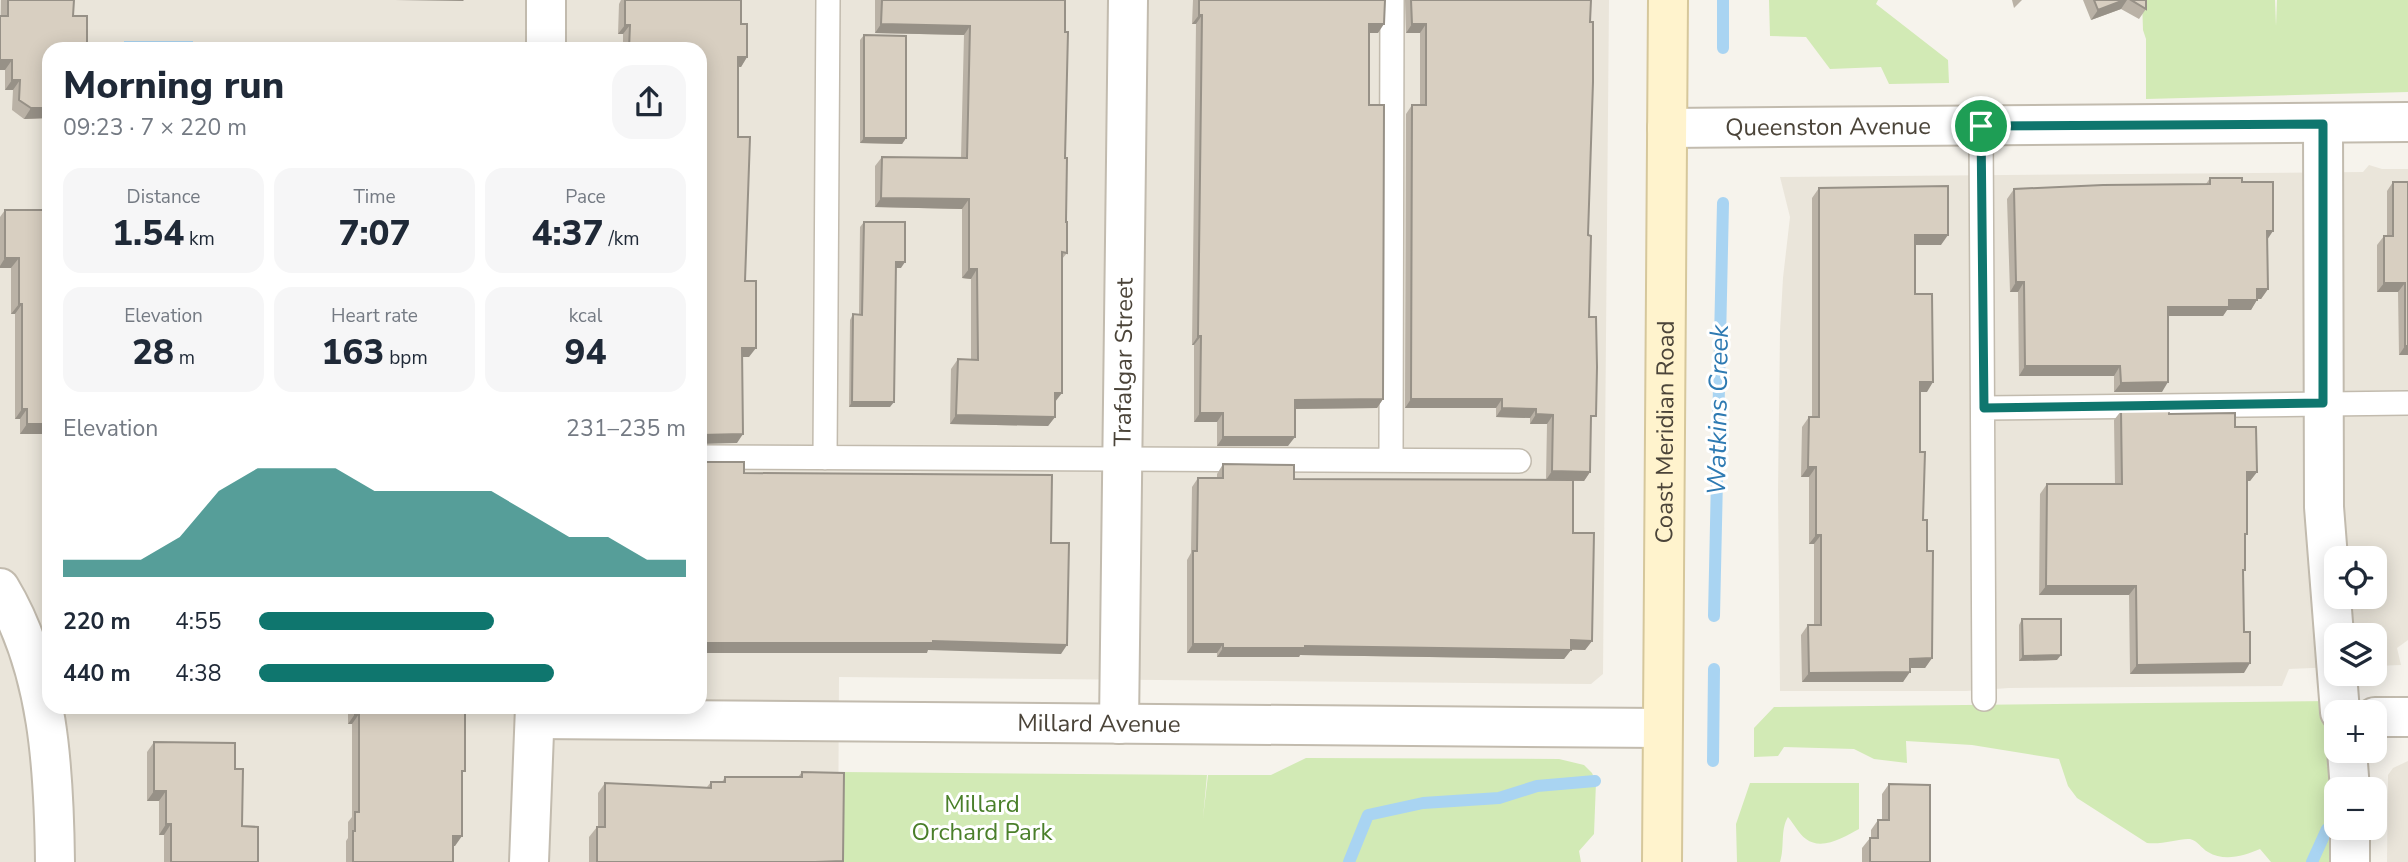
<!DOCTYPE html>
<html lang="en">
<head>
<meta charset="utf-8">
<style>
	:root { --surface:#fff; --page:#f6f6f7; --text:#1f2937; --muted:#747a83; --accent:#0f766e }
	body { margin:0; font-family:"Nunito Sans",sans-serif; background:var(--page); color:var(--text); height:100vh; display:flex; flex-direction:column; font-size:26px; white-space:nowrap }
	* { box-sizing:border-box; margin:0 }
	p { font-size:23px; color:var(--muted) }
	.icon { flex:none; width:38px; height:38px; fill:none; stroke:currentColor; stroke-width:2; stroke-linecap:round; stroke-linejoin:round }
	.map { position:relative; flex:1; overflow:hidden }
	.drawer { position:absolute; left:42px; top:42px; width:665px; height:672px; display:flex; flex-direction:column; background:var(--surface); border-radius:21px; box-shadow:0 4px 18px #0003 }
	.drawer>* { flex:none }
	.tools { position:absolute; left:2324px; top:546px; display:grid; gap:14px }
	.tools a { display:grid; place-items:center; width:63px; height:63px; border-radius:14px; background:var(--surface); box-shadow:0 4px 18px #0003; font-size:35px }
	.pin { position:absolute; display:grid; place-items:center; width:60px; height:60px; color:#fff; margin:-30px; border:4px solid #fff; border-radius:50%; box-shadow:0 2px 7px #0007 }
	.round { display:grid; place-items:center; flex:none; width:74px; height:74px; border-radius:21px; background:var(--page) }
	.summary { display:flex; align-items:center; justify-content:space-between; height:119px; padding:0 21px }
	h1 { font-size:38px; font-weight:800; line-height:52px }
	.figures { display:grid; grid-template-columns:repeat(3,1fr); gap:10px; height:119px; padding:7px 21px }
	.figures div { display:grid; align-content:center; border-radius:18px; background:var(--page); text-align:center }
	.figures b { font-size:35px; font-weight:800 }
	.figures small { font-size:19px; font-weight:400 }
	.figures p { font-size:19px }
	.chart { height:196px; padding:14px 21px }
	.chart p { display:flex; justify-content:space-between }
	.chart svg { width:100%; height:126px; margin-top:7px; fill:var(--accent); opacity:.7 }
	ul { padding:0 21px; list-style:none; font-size:23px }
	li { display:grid; grid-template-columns:112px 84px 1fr; align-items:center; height:52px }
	li i { height:18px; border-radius:9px; background:var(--accent) }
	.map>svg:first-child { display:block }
</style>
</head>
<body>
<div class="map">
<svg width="2408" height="862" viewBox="0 0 2408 862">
	<rect width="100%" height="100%" fill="#f6f3ec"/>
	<path fill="#eae5da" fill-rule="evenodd" d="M 0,0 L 1609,0 L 1603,674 L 1591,684 L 839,677 L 838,862 L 0,862 ZM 49,49 L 700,49 L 700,707 L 49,707 Z
		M 2369,165 L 2382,169 L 2408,169 L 2408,640 L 2397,648 L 2401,665 L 2375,666 L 2375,635 L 2336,635 L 2336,667 L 2289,669 L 2282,686 L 2009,688 L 1966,691 L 1780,691 L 1778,492 L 1780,331 L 1783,278 L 1790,217 L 1780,177 L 2363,172 ZM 2336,558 L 2375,558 L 2375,597 L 2336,597 Z
		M 2408,761 L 2408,862 L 2387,862 L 2388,775 L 2393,768 Z"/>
	<path fill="#d2eab5" d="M 1769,0 L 1878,0 L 1876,4 L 1948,60 L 1949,83 L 1889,84 L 1881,67 L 1830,69 L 1806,37 L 1770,36 Z
		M 2142,0 L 2275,0 L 2276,26 L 2277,0 L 2408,0 L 2408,92 L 2146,99 L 2146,39 L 2143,30 Z
		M 2330,701 L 2332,862 L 2271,862 L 2260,849 C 2244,856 2224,862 2208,852 C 2201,848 2198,841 2190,839 C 2180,838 2162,845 2147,843 L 2077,798 L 2068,786 L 2059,759 L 1972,745 L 1906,741 L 1907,763 L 1874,759 L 1854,749 L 1784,747 L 1778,756 L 1754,757 L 1754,728 L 1774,707 Z
		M 1306,758 L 1559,759 L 1584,765 L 1592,773 L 1596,782 L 1594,834 L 1579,851 L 1581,862 L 841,862 L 841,772 L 1207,775 L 1203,818 L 1208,775 L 1271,775 Z
		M 1750,783 L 1859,783 L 1859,829 C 1844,837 1822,851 1806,839 C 1799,834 1794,824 1788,817 C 1780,830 1785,847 1780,862 L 1737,862 L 1736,824 Z"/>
	<path fill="#a9d4f2" d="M 124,41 L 193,41 L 193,49 L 124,49 Z"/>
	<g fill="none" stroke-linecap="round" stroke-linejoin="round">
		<path stroke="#a9d4f2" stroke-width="12" d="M 1723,48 L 1723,0
			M 1714,616 L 1723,203
			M 1713,761 L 1714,669
			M 1349,862 L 1368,815 L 1423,803 L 1499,798 L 1537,786 L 1595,781
			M 2312,862 L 2327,829"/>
		<defs>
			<path id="service" d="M 1981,126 L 1984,699
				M 1984,408 L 2408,403
				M 700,457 L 1519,461
				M 825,458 L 828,0
				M 1391,460 L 1392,0"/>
			<g id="minor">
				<path d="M 546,49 L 546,0"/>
				<path d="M 2323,124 L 2324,507 L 2340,712"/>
				<path id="s1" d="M 1667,128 L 2408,122"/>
				<path d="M 0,588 C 49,669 54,770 55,862"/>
				<path d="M 2375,717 L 2408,717"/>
				<path id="s2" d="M 535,719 L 1662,728"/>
				<path id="s3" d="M 1119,724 L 1128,0"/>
				<path d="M 2347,751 L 2350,789"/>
				<path d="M 529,862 L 535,707"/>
				<path d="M 2350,862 L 2350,828"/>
			</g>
			<g id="secondary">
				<path id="s4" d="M 1662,862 L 1668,0"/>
			</g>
		</defs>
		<use href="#service" stroke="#c2bbae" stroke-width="26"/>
		<use href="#minor" stroke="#c2bbae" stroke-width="42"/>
		<use href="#secondary" stroke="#d6c79b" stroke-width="42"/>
		<use href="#service" stroke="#fff" stroke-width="23"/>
		<use href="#minor" stroke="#fff" stroke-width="38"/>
		<use href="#secondary" stroke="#fff3cd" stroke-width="38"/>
	</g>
	<path fill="#bab2a6" d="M 1,0 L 74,0 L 49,118 L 24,119 L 12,110 L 13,90 L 5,90 L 5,70 L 0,70 Z
		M 621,0 L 741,0 L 741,24 L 747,57 L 741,67 L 738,67 L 738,137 L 749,357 L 742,357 L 737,443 L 700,49 L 623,49 L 623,34 L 618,34 L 619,4 Z
		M 875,0 L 1065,0 L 1066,222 L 1067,253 L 1062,259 L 1055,417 L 1048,426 L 950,424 L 951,369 L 958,359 L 971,360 L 971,279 L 962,278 L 962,209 L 875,207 L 875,166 L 882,157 L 961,158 L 964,35 L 875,33 Z
		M 1193,0 L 1385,0 L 1378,33 L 1369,33 L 1369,105 L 1383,399 L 1377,408 L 1295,409 L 1288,446 L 1217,446 L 1217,422 L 1194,422 L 1194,345 L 1192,345 L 1196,24 L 1192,24 Z
		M 1405,0 L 1591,0 L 1588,235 L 1591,423 L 1590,472 L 1584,481 L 1573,481 L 1573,533 L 1592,641 L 1585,650 L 1571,650 L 1564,659 L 1300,655 L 1299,657 L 1217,657 L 1217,653 L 1187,653 L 1187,560 L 1191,553 L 1192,487 L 1198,478 L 1217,478 L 1217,474 L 1223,464 L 1294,479 L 1546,480 L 1547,424 L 1530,424 L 1530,418 L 1496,417 L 1496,408 L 1405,408 L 1406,114 L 1412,105 L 1420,105 L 1420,33 L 1406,33 Z
		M 2012,0 L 2022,0 L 2014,8 Z
		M 2083,0 L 2146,0 L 2146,9 L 2139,19 L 2121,9 L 2091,20 Z
		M 864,35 L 906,138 L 902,144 L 860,143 L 860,40 Z
		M 2210,178 L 2242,182 L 2267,239 L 2268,289 L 2261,299 L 2257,299 L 2251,310 L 2227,310 L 2223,316 L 2168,316 L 2162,392 L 2114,392 L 2114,376 L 2019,376 L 2018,292 L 2010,292 L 2007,199 L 2014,189 L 2206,184 Z
		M 2393,182 L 2408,182 L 2408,355 L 2399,355 L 2398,292 L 2377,292 L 2377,245 L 2384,236 L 2387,236 L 2387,191 Z
		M 1819,188 L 1941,245 L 1915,245 L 1915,294 L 1927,392 L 1920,392 L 1920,452 L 1932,658 L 1925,668 L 1910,668 L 1903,682 L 1802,682 L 1801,635 L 1808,625 L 1814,625 L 1814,544 L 1809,544 L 1809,477 L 1801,477 L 1802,427 L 1809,417 L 1812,417 L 1812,198 Z
		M 5,210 L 49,210 L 49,434 L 20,434 L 20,419 L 15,419 L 15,314 L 11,314 L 11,268 L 0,268 L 0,217 Z
		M 864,222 L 901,268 L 896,268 L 890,407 L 849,407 L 850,320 L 853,314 L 859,315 L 860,227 Z
		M 2121,411 L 2169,414 L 2235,427 L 2257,472 L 2250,481 L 2247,481 L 2243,573 L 2244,673 L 2130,674 L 2129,595 L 2039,595 L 2040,494 L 2047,484 L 2115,484 L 2114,420 Z
		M 2022,619 L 2057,660 L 2019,661 L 2019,625 Z
		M 348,707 L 469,707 L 466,712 L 462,776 L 455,846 L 453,846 L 453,862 L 346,862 L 346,841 L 348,838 L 348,822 L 352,817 L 352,724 L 348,724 Z
		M 154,742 L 235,769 L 242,826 L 258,862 L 164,862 L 164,835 L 159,835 L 159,801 L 147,801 L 147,752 Z
		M 802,772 L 842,862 L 589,862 L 589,837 L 597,827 L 598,827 L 598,793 L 605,783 L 707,787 L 711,782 L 722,782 L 725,777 L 798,777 Z
		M 1889,784 L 1930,862 L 1862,862 L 1862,848 L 1870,838 L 1871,838 L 1871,830 L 1878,820 L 1882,820 L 1882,794 Z"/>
	<path fill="#979187" d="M 395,0 L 464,0 L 463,1 Z
		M 2124,0 L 2127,0 L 2121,9 L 2091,20 L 2098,10 Z
		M 1199,15 L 1202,15 L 1196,24 L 1192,24 Z
		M 881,24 L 970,26 L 964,35 L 875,33 Z
		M 1369,24 L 1384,24 L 1378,33 L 1362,33 Z
		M 1412,24 L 1426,24 L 1420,33 L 1406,33 Z
		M 625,25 L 630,25 L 623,34 L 618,34 Z
		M 738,57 L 747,57 L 741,67 L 732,66 Z
		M 0,60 L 12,60 L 5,70 L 0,70 Z
		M 12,80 L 20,80 L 13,90 L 5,90 Z
		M 31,108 L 49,108 L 49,118 L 24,119 Z
		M 864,138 L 906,138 L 902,144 L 860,143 Z
		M 881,198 L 969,199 L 962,209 L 875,207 Z
		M 2267,231 L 2273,231 L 2267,240 Z
		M 1915,235 L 1948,235 L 1941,245 L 1908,245 Z
		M 5,258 L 19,258 L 11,268 L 0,268 L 0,266 Z
		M 896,262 L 905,262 L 901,268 L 892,268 Z
		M 969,269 L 977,269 L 971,279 L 962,278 Z
		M 2016,282 L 2024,282 L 2018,292 L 2010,292 Z
		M 2384,283 L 2405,283 L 2398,292 L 2377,292 Z
		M 2257,289 L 2268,289 L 2261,299 L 2251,299 Z
		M 2229,300 L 2257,300 L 2251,310 L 2227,310 L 2223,316 L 2161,316 L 2168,307 Z
		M 19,304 L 22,304 L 15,314 L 11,314 Z
		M 1198,336 L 1201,336 L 1194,345 L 1192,345 Z
		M 2405,346 L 2408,346 L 2408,355 L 2399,355 Z
		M 742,348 L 756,348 L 749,357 L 736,357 Z
		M 2025,366 L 2120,366 L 2114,376 L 2019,376 Z
		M 1920,382 L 1933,382 L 1927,392 L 1913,392 Z
		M 2168,382 L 2162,392 L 2114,392 L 2121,383 Z
		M 1055,393 L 1062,393 L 1055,402 Z
		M 1383,399 L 1377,408 L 1289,409 L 1295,400 Z
		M 1411,399 L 1502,399 L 1496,408 L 1405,408 Z
		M 852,402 L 894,402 L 890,407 L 849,407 Z
		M 1502,408 L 1536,409 L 1530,418 L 1496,417 Z
		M 22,409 L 27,409 L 20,419 L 15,419 Z
		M 1200,413 L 1223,413 L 1217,422 L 1194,422 Z
		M 1536,414 L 1553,415 L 1547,424 L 1530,424 Z
		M 956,415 L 1055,417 L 1048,426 L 950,424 Z
		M 27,424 L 49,424 L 49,434 L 20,434 Z
		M 743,434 L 737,443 L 700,444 L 700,435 Z
		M 1223,437 L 1295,437 L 1288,446 L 1217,446 Z
		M 1808,467 L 1816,467 L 1809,477 L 1801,477 Z
		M 1552,471 L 1590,472 L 1584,481 L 1546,480 Z
		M 2247,472 L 2257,472 L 2250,481 L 2241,481 Z
		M 1816,535 L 1821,535 L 1814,544 L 1809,544 Z
		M 2046,586 L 2136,586 L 2129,595 L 2039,595 Z
		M 1571,640 L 1592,641 L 1585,650 L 1564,649 Z
		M 933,641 L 1067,645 L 1061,654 L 928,650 L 927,653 L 700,653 L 700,643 Z
		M 1193,644 L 1223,644 L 1217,653 L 1187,653 Z
		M 1305,646 L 1571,650 L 1564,659 L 1300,655 L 1299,657 L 1217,657 L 1223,648 Z
		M 2061,655 L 2057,660 L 2019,661 L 2023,656 Z
		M 1932,658 L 1925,668 L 1903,668 L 1910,659 Z
		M 2250,663 L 2244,673 L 2130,674 L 2137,665 Z
		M 1910,672 L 1903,682 L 1802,682 L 1809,673 Z
		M 355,714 L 359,714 L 352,724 L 348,724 Z
		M 154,791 L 166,791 L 159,801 L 147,801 Z
		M 166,824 L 171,824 L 164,835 L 159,835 Z
		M 453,836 L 462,836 L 455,846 L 446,846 Z"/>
	<path fill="#d8cfc1" stroke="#979187" stroke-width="2" d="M 8,0 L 74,0 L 73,16 L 87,16 L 87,46 L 90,49 L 49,49 L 49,108 L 31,108 L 19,100 L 20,80 L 12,80 L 12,60 L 0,60 L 0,16 L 8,16 Z
		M 625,0 L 741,0 L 741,24 L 747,24 L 747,57 L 738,57 L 738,137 L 750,137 L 745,281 L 756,281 L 756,348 L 742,348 L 743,434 L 700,435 L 700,49 L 629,49 L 630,25 L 625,25 Z
		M 882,0 L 1065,0 L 1065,32 L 1068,32 L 1065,158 L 1067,158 L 1066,222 L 1067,222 L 1067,253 L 1062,252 L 1062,393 L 1055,393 L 1055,417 L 956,415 L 958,359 L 978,360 L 977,269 L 969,269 L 969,199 L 881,198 L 882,157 L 967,158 L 970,26 L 881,24 Z
		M 1199,0 L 1385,0 L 1384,24 L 1369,24 L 1369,105 L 1384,105 L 1383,399 L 1295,400 L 1295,437 L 1223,437 L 1223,413 L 1200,413 L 1201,336 L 1198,336 L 1202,15 L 1199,15 Z
		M 1411,0 L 1591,0 L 1590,22 L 1593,22 L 1593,82 L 1588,235 L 1591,236 L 1589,317 L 1596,317 L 1597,367 L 1596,416 L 1591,416 L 1590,472 L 1552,471 L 1553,415 L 1536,414 L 1536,409 L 1502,408 L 1502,399 L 1411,399 L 1412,105 L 1426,105 L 1426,24 L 1412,24 Z
		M 2094,0 L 2124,0 L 2098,10 Z
		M 2131,0 L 2146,0 L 2146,9 Z
		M 864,35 L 906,36 L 906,138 L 864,138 Z
		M 2210,178 L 2242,178 L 2242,182 L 2273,182 L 2273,231 L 2267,231 L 2268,289 L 2257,289 L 2257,300 L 2229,300 L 2229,307 L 2168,307 L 2168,382 L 2121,383 L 2120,366 L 2025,366 L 2024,282 L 2016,282 L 2014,189 L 2103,185 L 2210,184 Z
		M 2393,182 L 2408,182 L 2408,346 L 2405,346 L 2405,283 L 2384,283 L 2384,236 L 2393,236 Z
		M 1948,186 L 1948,235 L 1915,235 L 1915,294 L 1932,294 L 1933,382 L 1920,382 L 1920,452 L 1925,452 L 1923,520 L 1927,520 L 1927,551 L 1933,551 L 1932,658 L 1910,659 L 1910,672 L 1809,673 L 1808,625 L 1821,625 L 1821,535 L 1816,535 L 1816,467 L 1808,467 L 1809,417 L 1819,417 L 1819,188 Z
		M 5,210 L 49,210 L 49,424 L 27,424 L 27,409 L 22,409 L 22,304 L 19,304 L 19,258 L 5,258 Z
		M 864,222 L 905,222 L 905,262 L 896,262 L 894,402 L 852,402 L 853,314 L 862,315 Z
		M 2169,410 L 2169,414 L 2235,413 L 2235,427 L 2256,427 L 2257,472 L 2247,472 L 2247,534 L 2245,534 L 2245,570 L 2243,570 L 2244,632 L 2250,632 L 2250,663 L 2137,665 L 2136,586 L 2046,586 L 2047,484 L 2122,484 L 2121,411 Z
		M 700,458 L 706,462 L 744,462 L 744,473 L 1052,475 L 1051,543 L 1069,543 L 1067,645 L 933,641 L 933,643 L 700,643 Z
		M 1223,464 L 1294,465 L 1294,479 L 1573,480 L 1573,533 L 1594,533 L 1592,641 L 1571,640 L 1571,650 L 1305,646 L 1305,648 L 1223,648 L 1223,644 L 1193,644 L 1193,551 L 1197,551 L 1198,478 L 1223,478 Z
		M 2022,619 L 2061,619 L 2061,655 L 2023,656 Z
		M 355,707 L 467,707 L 465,714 L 465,771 L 462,771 L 462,836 L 453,836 L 453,862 L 353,862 L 353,831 L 355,831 L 355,812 L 359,812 L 359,714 L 355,714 Z
		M 154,742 L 235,743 L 235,769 L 243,769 L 242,826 L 258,827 L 258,862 L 171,862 L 171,824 L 166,824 L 166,791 L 154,791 Z
		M 802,772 L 844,773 L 843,861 L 815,862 L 597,862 L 597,827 L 605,827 L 605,783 L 711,788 L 711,782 L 725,782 L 725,777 L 802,777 Z
		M 1889,784 L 1930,785 L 1930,862 L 1870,862 L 1870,838 L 1878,838 L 1878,820 L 1889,820 Z"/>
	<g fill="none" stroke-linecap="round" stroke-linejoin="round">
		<defs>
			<path id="route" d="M 2323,124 L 2323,403 L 1984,408 L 1981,126 Z"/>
		</defs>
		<use href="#route" stroke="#fff" stroke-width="14"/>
		<use href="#route" stroke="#0f766e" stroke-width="9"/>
	</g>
	<g text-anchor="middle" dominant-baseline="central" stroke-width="6" stroke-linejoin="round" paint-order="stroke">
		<g font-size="24" fill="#4b4439" stroke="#fff">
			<text stroke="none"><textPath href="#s1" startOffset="161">Queenston Avenue</textPath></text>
			<text stroke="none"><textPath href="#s3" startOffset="362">Trafalgar Street</textPath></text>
			<text stroke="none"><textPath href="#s4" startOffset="430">Coast Meridian Road</textPath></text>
			<text stroke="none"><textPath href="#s2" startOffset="564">Millard Avenue</textPath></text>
		</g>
		<g font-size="24" fill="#4a7f2a" stroke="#fff">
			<text x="982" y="804">Millard<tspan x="982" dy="28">Orchard Park</tspan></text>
		</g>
		<g font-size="26" font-style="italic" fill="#2e7ab2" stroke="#fff">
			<text transform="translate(1718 410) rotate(-89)">Watkins Creek</text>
		</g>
	</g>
</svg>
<div class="tools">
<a><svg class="icon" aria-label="locate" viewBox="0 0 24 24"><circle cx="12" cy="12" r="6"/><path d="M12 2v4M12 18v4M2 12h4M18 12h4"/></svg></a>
<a><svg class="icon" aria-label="layers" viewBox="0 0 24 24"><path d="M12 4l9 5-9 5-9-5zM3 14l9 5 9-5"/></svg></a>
<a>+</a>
<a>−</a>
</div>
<div class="pin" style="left:1981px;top:126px;background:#1e9e55"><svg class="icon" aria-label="arrive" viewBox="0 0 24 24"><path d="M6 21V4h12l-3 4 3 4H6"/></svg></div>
<section class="drawer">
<div class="summary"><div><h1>Morning run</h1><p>09:23 · 7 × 220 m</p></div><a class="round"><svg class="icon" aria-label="share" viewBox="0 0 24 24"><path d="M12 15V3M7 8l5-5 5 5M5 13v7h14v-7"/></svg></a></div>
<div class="figures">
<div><p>Distance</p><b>1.54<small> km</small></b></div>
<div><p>Time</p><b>7:07</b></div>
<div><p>Pace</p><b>4:37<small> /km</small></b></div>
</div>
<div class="figures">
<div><p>Elevation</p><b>28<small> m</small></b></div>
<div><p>Heart rate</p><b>163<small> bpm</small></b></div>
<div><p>kcal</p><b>94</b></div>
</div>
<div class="chart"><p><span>Elevation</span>231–235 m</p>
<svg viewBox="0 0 160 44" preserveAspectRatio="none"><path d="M0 44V38L10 38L20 38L30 30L40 14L50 6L60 6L70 6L80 14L90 14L100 14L110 14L120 22L130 30L140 30L150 38L160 38V44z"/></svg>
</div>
<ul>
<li><b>220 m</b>4:55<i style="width:55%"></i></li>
<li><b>440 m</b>4:38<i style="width:69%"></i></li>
</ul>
</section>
</div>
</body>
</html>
